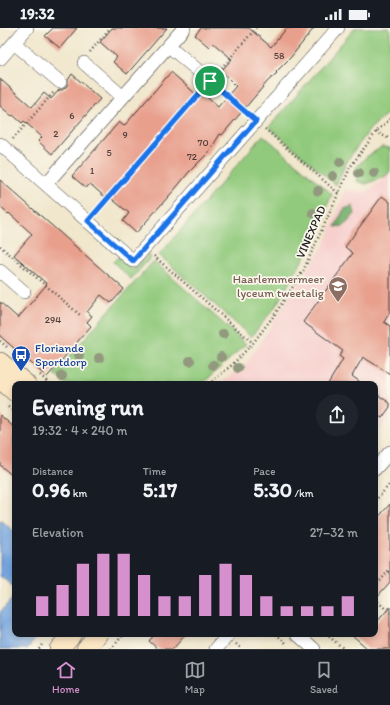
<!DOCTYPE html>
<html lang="en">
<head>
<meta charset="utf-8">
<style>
	:root { --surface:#171b24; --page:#20242c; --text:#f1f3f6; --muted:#9ea1a6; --line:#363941; --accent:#d690ce }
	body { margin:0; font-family:Itim,sans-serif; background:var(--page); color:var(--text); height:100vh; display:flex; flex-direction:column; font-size:15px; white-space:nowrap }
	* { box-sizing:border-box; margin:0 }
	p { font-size:13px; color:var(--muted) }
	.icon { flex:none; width:22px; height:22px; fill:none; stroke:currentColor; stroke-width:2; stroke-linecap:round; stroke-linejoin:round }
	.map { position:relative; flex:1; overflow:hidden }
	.sheet { position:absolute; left:12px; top:353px; width:366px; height:256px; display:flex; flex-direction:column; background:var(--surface); border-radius:8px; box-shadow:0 2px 6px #0003 }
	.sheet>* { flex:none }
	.pin { position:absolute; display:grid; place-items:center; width:34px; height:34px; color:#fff; margin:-17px; border:2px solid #fff; border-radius:50%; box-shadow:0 1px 4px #0007 }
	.round { display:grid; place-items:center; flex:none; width:42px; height:42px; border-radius:21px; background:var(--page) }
	.summary { display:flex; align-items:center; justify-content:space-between; height:68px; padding:0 20px }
	h1 { font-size:22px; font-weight:800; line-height:30px }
	.figures { display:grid; grid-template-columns:repeat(3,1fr); gap:6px; height:68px; padding:4px 20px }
	.figures div { display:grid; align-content:center }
	.figures b { font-size:20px; font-weight:800 }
	.figures small { font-size:11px; font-weight:400 }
	.figures p { font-size:11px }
	.chart { height:112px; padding:8px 20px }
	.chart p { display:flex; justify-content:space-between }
	.chart svg { width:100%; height:72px; margin-top:4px; stroke:var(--accent); stroke-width:6 }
	.status { display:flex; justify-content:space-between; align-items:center; height:28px; padding:0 20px; background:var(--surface); direction:ltr }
	.status svg { height:11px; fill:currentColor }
	.menu { display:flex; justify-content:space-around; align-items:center; height:56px; border-top:1px solid var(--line); background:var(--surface); font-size:11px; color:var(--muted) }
	.menu a { display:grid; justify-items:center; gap:2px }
	.menu .on { color:var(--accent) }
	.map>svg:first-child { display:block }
</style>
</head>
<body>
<div class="status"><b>19:32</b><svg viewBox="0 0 49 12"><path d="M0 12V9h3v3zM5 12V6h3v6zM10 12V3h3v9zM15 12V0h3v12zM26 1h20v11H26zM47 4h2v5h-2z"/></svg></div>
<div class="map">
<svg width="390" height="621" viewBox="0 0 390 621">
	<rect width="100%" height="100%" fill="#fbf7ec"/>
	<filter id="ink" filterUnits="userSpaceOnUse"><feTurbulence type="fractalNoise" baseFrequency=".025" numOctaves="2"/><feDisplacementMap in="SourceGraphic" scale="8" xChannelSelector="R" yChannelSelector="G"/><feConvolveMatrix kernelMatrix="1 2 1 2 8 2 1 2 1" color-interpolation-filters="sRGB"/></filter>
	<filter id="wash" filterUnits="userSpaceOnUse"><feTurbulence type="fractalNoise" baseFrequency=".012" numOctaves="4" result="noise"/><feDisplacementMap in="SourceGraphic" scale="16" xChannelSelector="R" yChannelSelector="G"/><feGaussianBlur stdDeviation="0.9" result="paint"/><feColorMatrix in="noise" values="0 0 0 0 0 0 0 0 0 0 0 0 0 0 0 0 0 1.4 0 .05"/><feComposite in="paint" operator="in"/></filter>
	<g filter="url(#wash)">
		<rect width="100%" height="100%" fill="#f1e7cd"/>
		<path fill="#f7d0ce" d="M 390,146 L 390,390 L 375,407 L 375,356 L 219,356 L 246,336 L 326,213 L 346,161 L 366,164 Z"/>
		<path fill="#92ca7d" stroke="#57734c" d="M 355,0 L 390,0 L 390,83 L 370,101 L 347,133 L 336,157 L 269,99 Z
			M 263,107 L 332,166 L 309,221 L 275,279 L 251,309 L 159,227 Z
			M 382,119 L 390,120 L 390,143 L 386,148 L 366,156 L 357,153 L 356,140 L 366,129 Z
			M 148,227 L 151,229 L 131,251 L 113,234 L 118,229 L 133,242 Z
			M 154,233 L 246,316 L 202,356 L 66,356 L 54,346 L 98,295 Z"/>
		<path fill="#75ae6c" stroke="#486544" d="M 353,178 L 355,186 L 344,198 L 335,199 L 344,181 Z"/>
		<path fill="#74a4de" stroke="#48607d" d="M 0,492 L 15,504 L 15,560 L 0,548 Z
			M 15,568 L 15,606 L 40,606 L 27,621 L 0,621 L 0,584 Z"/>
		<g id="blocks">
			<path fill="#e89f8c" d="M 53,0 L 77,0 L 60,20 L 45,8 Z
				M 112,0 L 167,0 L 127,46 L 113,34 L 117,29 L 100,14 Z
				M 201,0 L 249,0 L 271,19 L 287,0 L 314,0 L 291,29 L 276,44 L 277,45 L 268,53 L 222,107 L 220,106 L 209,124 L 189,144 L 176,160 L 136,205 L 123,193 L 129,185 L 107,167 L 105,169 L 90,156 L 86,160 L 72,148 L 119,94 L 124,98 L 171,44 L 199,69 L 202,65 L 218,79 L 236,58 L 221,43 L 232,31 L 213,15 L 209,19 L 195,7 Z
				M 72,46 L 100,71 L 52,126 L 38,113 L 42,109 L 24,93 L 22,95 L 13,87 L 12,88 L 0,78 L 0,51 L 32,79 L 44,65 L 51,71 L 59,62 L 62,62 L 66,59 L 68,56 L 68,52 Z
				M 0,152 L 124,261 L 111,275 L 101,267 L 87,284 L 92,288 L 87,294 L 91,298 L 47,349 L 0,308 L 0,274 L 18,290 L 47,256 L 14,227 L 32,206 L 9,185 L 8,186 L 0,179 Z
				M 382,168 L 390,174 L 390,284 L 384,294 L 390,298 L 390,346 L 363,329 L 352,348 L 363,356 L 328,356 L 343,331 L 339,328 L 343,323 L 303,294 L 353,225 L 345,219 Z
				M 375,365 L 390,375 L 390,379 L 382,390 L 375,386 Z
				M 0,387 L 15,400 L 15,450 L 0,437 Z
				M 390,476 L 390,554 L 375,571 L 375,493 Z
				M 390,579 L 390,621 L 368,621 L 351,606 L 375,606 L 375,596 Z
				M 155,606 L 186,606 L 173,621 L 158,621 L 149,613 Z"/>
		</g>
	</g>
	<g filter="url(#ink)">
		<use href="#blocks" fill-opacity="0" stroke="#3c3a37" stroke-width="1"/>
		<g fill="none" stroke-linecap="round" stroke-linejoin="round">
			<defs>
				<path id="street" d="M 14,15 L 60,54
					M 169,18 L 208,51
					M 0,31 L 27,0
					M 84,35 L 123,69
					M 0,116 L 133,233 L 338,0
					M 46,156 L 184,0
					M 0,243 L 24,264
					M 375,441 L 390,424
					M 297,606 L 314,621
					M 216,621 L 229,606"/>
				<path id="secondary" d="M 0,334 L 26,356
					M 0,351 L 15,364
					M 59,621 L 72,606
					M 86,621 L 98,606"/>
			</defs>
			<use href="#street" stroke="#3c3a37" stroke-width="14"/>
			<use href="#secondary" stroke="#3c3a37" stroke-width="20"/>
			<path stroke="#3c3a37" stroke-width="2.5" stroke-dasharray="1 3" stroke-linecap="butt" d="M 90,24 L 110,0
				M 219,43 L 256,0
				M 217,59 L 246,85
				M 265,101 L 338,165
				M 376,104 L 390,111
				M 13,111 L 53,65
				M 96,183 L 202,62
				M 0,218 L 81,288
				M 154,228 L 253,315
				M 0,313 L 7,319
				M 40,347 L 50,356
				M 209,356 L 232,337 L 253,315 L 275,286 L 303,243 L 351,138 L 376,104 L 390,91
				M 8,379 L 15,385
				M 375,473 L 390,456
				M 375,559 L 390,541
				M 375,571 L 390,585
				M 276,606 L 286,615
				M 326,606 L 344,621
				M 236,616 L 242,621
				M 39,621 L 43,615
				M 111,621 L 124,606"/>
			<use href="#street" stroke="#fff" stroke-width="13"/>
			<use href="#secondary" stroke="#fbe6c4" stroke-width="19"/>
		</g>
		<g fill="#92997e">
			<circle cx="340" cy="134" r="5"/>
			<circle cx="359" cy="145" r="5"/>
			<circle cx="374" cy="145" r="5"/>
			<circle cx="333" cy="148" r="5"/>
			<circle cx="318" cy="163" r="5"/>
			<circle cx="313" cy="185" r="5"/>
			<circle cx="223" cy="306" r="5"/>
			<circle cx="79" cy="327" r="5"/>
			<circle cx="221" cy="329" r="5"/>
			<circle cx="99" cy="330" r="5"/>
			<circle cx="190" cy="333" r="5"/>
			<circle cx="213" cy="337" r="5"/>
			<circle cx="238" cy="340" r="5"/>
			<circle cx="62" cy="348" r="5"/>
		</g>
	</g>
	<g fill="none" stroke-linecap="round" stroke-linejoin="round" filter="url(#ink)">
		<defs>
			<path id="route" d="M 210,53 L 256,93 L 133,233 L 88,193 Z"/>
		</defs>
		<use href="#route" stroke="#fff" stroke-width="8"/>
		<use href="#route" stroke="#1a73e8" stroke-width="5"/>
	</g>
	<defs>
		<symbol id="university-pin" viewBox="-11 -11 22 30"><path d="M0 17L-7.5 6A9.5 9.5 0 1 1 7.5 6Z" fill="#8d6e63" stroke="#fbf7ec"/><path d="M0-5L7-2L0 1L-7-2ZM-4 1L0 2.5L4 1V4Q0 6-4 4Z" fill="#fff"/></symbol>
		<symbol id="bus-pin" viewBox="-11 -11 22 30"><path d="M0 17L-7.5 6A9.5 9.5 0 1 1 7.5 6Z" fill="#1a4fb4" stroke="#fbf7ec"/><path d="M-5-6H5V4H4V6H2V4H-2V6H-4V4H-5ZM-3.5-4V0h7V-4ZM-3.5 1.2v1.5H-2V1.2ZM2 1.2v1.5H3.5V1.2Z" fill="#fff"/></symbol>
	</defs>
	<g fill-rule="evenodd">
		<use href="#university-pin" x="327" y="247" width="22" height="30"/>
		<use href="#bus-pin" x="10" y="316" width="22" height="30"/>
	</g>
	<g text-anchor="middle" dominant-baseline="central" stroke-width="3.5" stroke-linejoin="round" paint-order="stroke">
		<g font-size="10" fill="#4f3d38">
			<text x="279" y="27">58</text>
			<text x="72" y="87">6</text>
			<text x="56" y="105">2</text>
			<text x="125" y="106">9</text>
			<text x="203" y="114">70</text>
			<text x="109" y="124">5</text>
			<text x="192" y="128">72</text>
			<text x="92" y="142">1</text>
			<text x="53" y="291">294</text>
		</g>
		<g font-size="12" fill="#1c1c1c" stroke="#fbf7ec">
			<text transform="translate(311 204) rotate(-66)">VINEXPAD</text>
		</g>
		<g font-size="12" fill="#785e54" stroke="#fbf7ec" text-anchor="end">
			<text x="324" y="251">Haarlemmermeer<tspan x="324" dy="14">lyceum tweetalig</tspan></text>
		</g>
		<g font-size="12" fill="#164399" stroke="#fbf7ec" text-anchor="start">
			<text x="35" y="320">Floriande<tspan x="35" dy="14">Sportdorp</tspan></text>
		</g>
	</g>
</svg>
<div class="pin" style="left:210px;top:53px;background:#1e9e55"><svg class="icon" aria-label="arrive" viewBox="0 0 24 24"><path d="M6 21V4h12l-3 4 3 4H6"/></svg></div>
<section class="sheet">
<div class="summary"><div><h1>Evening run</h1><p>19:32 · 4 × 240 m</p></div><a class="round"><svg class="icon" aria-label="share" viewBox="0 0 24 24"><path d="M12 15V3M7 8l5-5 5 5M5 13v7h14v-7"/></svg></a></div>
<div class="figures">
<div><p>Distance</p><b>0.96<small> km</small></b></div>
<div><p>Time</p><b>5:17</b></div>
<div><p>Pace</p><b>5:30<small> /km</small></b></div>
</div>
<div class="chart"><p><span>Elevation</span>27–32 m</p>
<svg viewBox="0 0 160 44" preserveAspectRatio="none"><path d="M5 44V32M15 44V25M25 44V12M35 44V6M45 44V6M55 44V19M65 44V32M75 44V32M85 44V19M95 44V12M105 44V19M115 44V32M125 44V38M135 44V38M145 44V38M155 44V32"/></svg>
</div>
</section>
</div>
<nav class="menu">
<a class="on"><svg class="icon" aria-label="home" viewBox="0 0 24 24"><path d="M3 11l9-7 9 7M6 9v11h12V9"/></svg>Home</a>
<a><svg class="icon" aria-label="map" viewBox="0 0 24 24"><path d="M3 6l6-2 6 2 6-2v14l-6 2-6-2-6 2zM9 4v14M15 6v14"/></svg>Map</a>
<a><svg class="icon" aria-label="saved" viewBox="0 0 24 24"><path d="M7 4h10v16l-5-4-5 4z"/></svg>Saved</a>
</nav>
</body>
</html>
